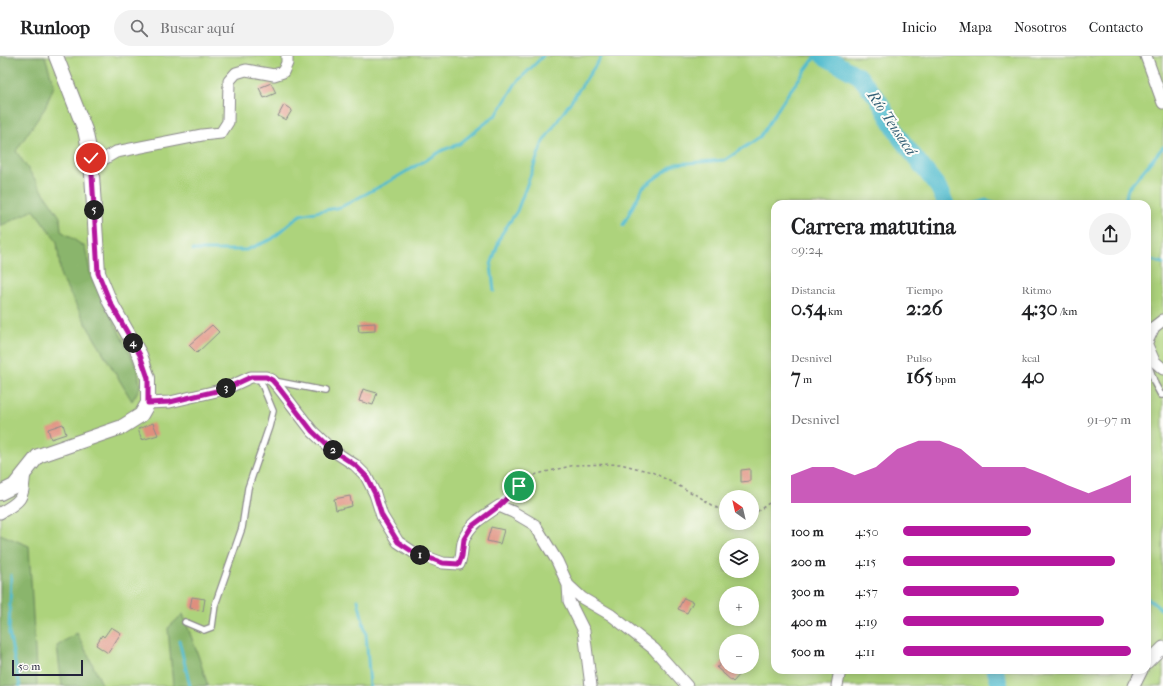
<!DOCTYPE html>
<html lang="es">
<head>
<meta charset="utf-8">
<style>
	:root { --surface:#fff; --page:#f2f2f2; --text:#202124; --muted:#757577; --line:#e0e0e0; --accent:#b5179e }
	body { margin:0; font-family:"IM FELL French Canon",serif; background:var(--page); color:var(--text); height:100vh; display:flex; flex-direction:column; font-size:15px; white-space:nowrap }
	* { box-sizing:border-box; margin:0 }
	p { font-size:13px; color:var(--muted) }
	.icon { flex:none; width:22px; height:22px; fill:none; stroke:currentColor; stroke-width:2; stroke-linecap:round; stroke-linejoin:round }
	.map { position:relative; flex:1; overflow:hidden }
	.drawer { position:absolute; left:771px; top:144px; width:380px; height:474px; display:flex; flex-direction:column; background:var(--surface); border-radius:12px; box-shadow:0 2px 10px #0003 }
	.drawer>* { flex:none }
	.needle { width:26px; rotate:326deg }
	.fabs { position:absolute; left:719px; top:434px; display:grid; gap:8px }
	.fabs a { display:grid; place-items:center; width:40px; height:40px; border-radius:50%; background:var(--surface); box-shadow:0 2px 10px #0003; font-size:20px }
	.scale { position:absolute; left:12px; bottom:10px; width:71px; box-sizing:border-box; padding-left:4px; border:2px solid #22223b; border-top:0; font-size:11px; line-height:14px; white-space:nowrap; color:#22223b; -webkit-text-stroke:3px #fdfcf7; paint-order:stroke }
	.pin { position:absolute; display:grid; place-items:center; width:34px; height:34px; color:#fff; margin:-17px; border:2px solid #fff; border-radius:50%; box-shadow:0 1px 4px #0007 }
	.km { position:absolute; width:20px; height:20px; margin:-10px; border-radius:50%; background:#222; color:#fff; font-size:11px; line-height:20px; text-align:center }
	.round { display:grid; place-items:center; flex:none; width:42px; height:42px; border-radius:21px; background:var(--page) }
	.summary { display:flex; align-items:center; justify-content:space-between; height:68px; padding:0 20px }
	h1 { font-size:22px; font-weight:700; line-height:30px }
	.figures { display:grid; grid-template-columns:repeat(3,1fr); gap:6px; height:68px; padding:4px 20px }
	.figures div { display:grid; align-content:center }
	.figures b { font-size:20px; font-weight:700 }
	.figures small { font-size:11px; font-weight:400 }
	.figures p { font-size:11px }
	.chart { height:112px; padding:8px 20px }
	.chart p { display:flex; justify-content:space-between }
	.chart svg { width:100%; height:72px; margin-top:4px; fill:var(--accent); opacity:.7 }
	ul { padding:0 20px; list-style:none; font-size:13px }
	li { display:grid; grid-template-columns:64px 48px 1fr; align-items:center; height:30px }
	li i { height:10px; border-radius:5px; background:var(--accent) }
	header { display:flex; align-items:center; gap:24px; box-sizing:border-box; height:56px; padding:0 20px; background:var(--surface); border-bottom:1px solid var(--line) }
	header strong { font-size:19px }
	nav { display:flex; gap:22px; margin-inline-start:auto; font-size:14px }
	.search { width:280px; height:36px; background:var(--page); display:flex; align-items:center; gap:10px; box-sizing:border-box; padding:0 14px; border-radius:22px; color:var(--muted); font-size:15px }
	.map>svg:first-child { display:block }
</style>
</head>
<body>
<header>
<strong>Runloop</strong>
<div class="search"><svg class="icon" aria-label="search" viewBox="0 0 24 24"><circle cx="10" cy="10" r="6"/><path d="M15 15l6 6"/></svg>Buscar aquí</div>
<nav><a>Inicio</a><a>Mapa</a><a>Nosotros</a><a>Contacto</a></nav>
</header>
<div class="map">
<svg width="1163" height="630" viewBox="0 0 1163 630">
	<rect width="100%" height="100%" fill="#fdfcf7"/>
	<filter id="ink" filterUnits="userSpaceOnUse"><feTurbulence type="fractalNoise" baseFrequency=".025" numOctaves="2"/><feDisplacementMap in="SourceGraphic" scale="8" xChannelSelector="R" yChannelSelector="G"/><feConvolveMatrix kernelMatrix="1 2 1 2 8 2 1 2 1" color-interpolation-filters="sRGB"/></filter>
	<filter id="wash" filterUnits="userSpaceOnUse"><feTurbulence type="fractalNoise" baseFrequency=".012" numOctaves="4" result="noise"/><feDisplacementMap in="SourceGraphic" scale="16" xChannelSelector="R" yChannelSelector="G"/><feGaussianBlur stdDeviation="0.9" result="paint"/><feColorMatrix in="noise" values="0 0 0 0 0 0 0 0 0 0 0 0 0 0 0 0 0 1.4 0 .05"/><feComposite in="paint" operator="in"/></filter>
	<g filter="url(#wash)">
		<rect width="100%" height="100%" fill="#f3eeda"/>
		<path fill="#add37c" stroke="#687a5c" fill-rule="evenodd" d="M 0,0 L 1163,0 L 1163,630 L 0,630 ZM 775,148 L 1147,148 L 1147,614 L 775,614 ZM 726,441 L 752,441 L 752,467 L 726,467 ZM 726,489 L 752,489 L 752,515 L 726,515 ZM 726,537 L 752,537 L 752,563 L 726,563 ZM 726,585 L 752,585 L 752,611 L 726,611 Z"/>
		<path fill="#8ab56c" stroke="#566c54" d="M 0,0 L 45,0 L 54,30 L 45,52 L 16,95 L 60,161 L 61,175 L 85,191 L 91,220 L 138,314 L 140,331 L 132,345 L 90,275 L 61,221 L 57,186 L 34,154 L 0,170 Z
			M 0,478 L 29,490 L 37,630 L 0,630 Z
			M 183,558 L 199,602 L 208,630 L 173,630 L 168,572 Z
			M 77,577 L 103,630 L 104,630 L 62,630 L 57,590 Z"/>
		<g fill="none" stroke-linecap="round" stroke-linejoin="round">
			<path stroke="#51bcce" stroke-width="3" d="M 974,148 L 987,144 L 999,148
				M 1124,148 L 1128,133 L 1163,91
				M 623,169 L 643,131 L 675,108 L 725,104 L 760,81 L 787,39 L 816,0
				M 193,194 L 246,194 L 272,183 L 300,159 L 341,151 L 390,125 L 443,94 L 459,88 L 497,58 L 516,27 L 543,0
				M 1147,203 L 1163,207
				M 494,235 L 491,209 L 501,179 L 517,155 L 543,86 L 602,0
				M 11,519 L 9,577 L 20,630
				M 1147,542 L 1163,555
				M 358,544 L 366,578 L 370,630
				M 179,584 L 190,630"/>
			<path stroke="#51bcce" stroke-width="17" d="M 823,0 L 859,20 L 878,43 L 900,82 L 938,131 L 946,148
				M 995,614 L 1000,630"/>
		</g>
		<g id="blocks">
			<path fill="#df8f7e" d="M 271,27 L 276,37 L 264,42 L 259,32 Z
				M 284,49 L 292,54 L 286,64 L 278,60 Z
				M 375,267 L 375,275 L 359,276 L 358,268 Z
				M 212,269 L 219,276 L 197,297 L 189,289 Z
				M 363,333 L 377,337 L 373,349 L 359,345 Z
				M 153,367 L 158,379 L 142,384 L 138,373 Z
				M 63,368 L 66,378 L 51,383 L 48,373 Z
				M 750,413 L 750,425 L 741,426 L 741,414 Z
				M 350,440 L 352,450 L 336,454 L 334,443 Z
				M 491,471 L 504,474 L 500,488 L 487,485 Z
				M 192,541 L 205,543 L 203,555 L 190,552 Z
				M 684,542 L 693,546 L 687,557 L 678,553 Z
				M 111,571 L 121,577 L 108,597 L 96,589 L 102,579 L 104,581 Z
				M 726,601 L 726,611 L 736,611 L 742,616 L 733,626 L 716,611 L 718,611 Z"/>
		</g>
	</g>
	<g filter="url(#ink)">
		<use href="#blocks" fill-opacity="0" stroke="#8a888a" stroke-width="1"/>
		<g fill="none" stroke-linecap="round" stroke-linejoin="round">
			<defs>
				<path id="service" d="M 1147,305 L 1155,328 L 1161,339 L 1163,339
					M 274,325 L 325,335
					M 185,566 L 204,574 L 212,571 L 215,549 L 242,472 L 248,432 L 269,371 L 273,355 L 259,321"/>
				<path id="minor" d="M 1146,0 L 1163,47
					M 91,102 L 104,103 L 116,96 L 202,79 L 221,77 L 228,66 L 229,25 L 236,17 L 246,14 L 274,19 L 283,16 L 287,7 L 287,0
					M 1147,286 L 1154,271 L 1163,264
					M 1147,289 L 1154,305 L 1163,313
					M 148,347 L 170,346 L 225,333 L 251,321 L 266,321 L 272,324 L 279,332 L 312,375 L 332,394 L 355,409 L 366,420 L 375,438 L 382,460 L 398,486 L 413,496 L 443,507 L 459,508 C 463,499 461,491 464,483 C 470,467 486,459 499,450 L 513,456 L 535,469 L 557,505 L 568,529 L 582,542 L 611,559 L 654,593 L 687,630
					M 0,457 C 25,443 22,442 25,415
					M 568,529 L 569,545 L 584,575 L 591,630
					M 1147,607 L 1163,591
					M 837,630 L 840,614
					M 1134,630 L 1142,614"/>
				<path id="tertiary" d="M 0,437 L 14,430 L 38,400 L 122,371 L 141,359 L 148,347 L 148,322 L 140,299 L 110,246 L 98,217 L 91,102 L 85,74 L 56,0"/>
			</defs>
			<use href="#service" stroke="#8a888a" stroke-width="8"/>
			<use href="#minor" stroke="#8a888a" stroke-width="13"/>
			<use href="#tertiary" stroke="#8a888a" stroke-width="16"/>
			<path stroke="#8a888a" stroke-width="1.5" stroke-dasharray="3 3" stroke-linecap="butt" d="M 775,387 L 775,388
				M 507,442 L 519,430 L 537,418 L 575,409 L 620,408 L 652,416 L 698,440 L 717,452 L 726,456
				M 752,459 L 775,443"/>
			<use href="#service" stroke="#fff" stroke-width="5.5"/>
			<use href="#minor" stroke="#fff" stroke-width="11"/>
			<use href="#tertiary" stroke="#fff" stroke-width="14"/>
		</g>
	</g>
	<g fill="none" stroke-linecap="round" stroke-linejoin="round" filter="url(#ink)">
		<defs>
			<path id="route" d="M 91,102 L 98,217 L 110,246 L 140,299 L 148,322 L 148,347 L 170,346 L 225,333 L 251,321 L 266,321 L 272,324 L 279,332 L 312,375 L 332,394 L 355,409 L 366,420 L 375,438 L 382,460 L 398,486 L 413,496 L 443,507 L 459,508 L 462,500 L 464,483 L 472,470 L 499,450 L 519,430"/>
		</defs>
		<use href="#route" stroke="#fff" stroke-width="8"/>
		<use href="#route" stroke="#b5179e" stroke-width="5"/>
	</g>
	<g text-anchor="middle" dominant-baseline="central" stroke-width="4" stroke-linejoin="round" paint-order="stroke">
		<g font-size="15" font-style="italic" fill="#356076" stroke="#fdfcf7">
			<text transform="translate(892 67) rotate(56)">Río Teusacá</text>
		</g>
	</g>
</svg>
<div class="fabs">
<a><svg class="needle" viewBox="-14 -14 28 28"><path d="M0-13l5 13h-10z" fill="#e53935"/><path d="M0 13l5-13h-10z" fill="#757577"/></svg></a>
<a><svg class="icon" aria-label="layers" viewBox="0 0 24 24"><path d="M12 4l9 5-9 5-9-5zM3 14l9 5 9-5"/></svg></a>
<a>+</a>
<a>−</a>
</div>
<div class="scale">50 m</div>
<div class="pin" style="left:519px;top:430px;background:#1e9e55"><svg class="icon" aria-label="arrive" viewBox="0 0 24 24"><path d="M6 21V4h12l-3 4 3 4H6"/></svg></div>
<div class="pin" style="left:91px;top:102px;background:#d93025"><svg class="icon" aria-label="check" viewBox="0 0 24 24"><path d="M5 12l5 5 9-10"/></svg></div>
<b class="km" style="left:420px;top:499px">1</b>
<b class="km" style="left:333px;top:394px">2</b>
<b class="km" style="left:226px;top:332px">3</b>
<b class="km" style="left:133px;top:287px">4</b>
<b class="km" style="left:94px;top:154px">5</b>
<section class="drawer">
<div class="summary"><div><h1>Carrera matutina</h1><p>09:24</p></div><a class="round"><svg class="icon" aria-label="share" viewBox="0 0 24 24"><path d="M12 15V3M7 8l5-5 5 5M5 13v7h14v-7"/></svg></a></div>
<div class="figures">
<div><p>Distancia</p><b>0.54<small> km</small></b></div>
<div><p>Tiempo</p><b>2:26</b></div>
<div><p>Ritmo</p><b>4:30<small> /km</small></b></div>
</div>
<div class="figures">
<div><p>Desnivel</p><b>7<small> m</small></b></div>
<div><p>Pulso</p><b>165<small> bpm</small></b></div>
<div><p>kcal</p><b>40</b></div>
</div>
<div class="chart"><p><span>Desnivel</span>91–97 m</p>
<svg viewBox="0 0 160 44" preserveAspectRatio="none"><path d="M0 44V27L10 22L20 22L30 27L40 22L50 11L60 6L70 6L80 11L90 22L100 22L110 22L120 27L130 33L140 38L150 33L160 27V44z"/></svg>
</div>
<ul>
<li><b>100 m</b>4:50<i style="width:56%"></i></li>
<li><b>200 m</b>4:15<i style="width:93%"></i></li>
<li><b>300 m</b>4:57<i style="width:51%"></i></li>
<li><b>400 m</b>4:19<i style="width:88%"></i></li>
<li><b>500 m</b>4:11<i style="width:100%"></i></li>
</ul>
</section>
</div>
</body>
</html>
